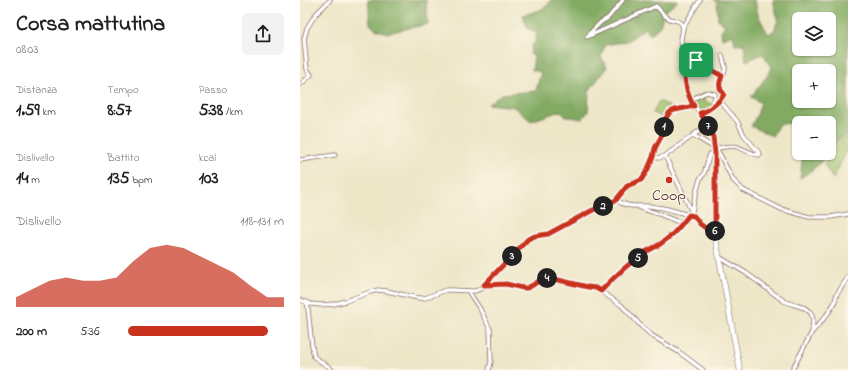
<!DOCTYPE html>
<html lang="it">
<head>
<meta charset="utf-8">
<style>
	:root { --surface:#fff; --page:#f2f2f2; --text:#202124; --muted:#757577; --accent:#c8321e }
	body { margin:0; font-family:"Indie Flower",sans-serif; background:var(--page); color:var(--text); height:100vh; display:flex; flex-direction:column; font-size:15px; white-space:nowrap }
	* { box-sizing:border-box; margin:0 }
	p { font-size:13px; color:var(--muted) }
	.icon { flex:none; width:22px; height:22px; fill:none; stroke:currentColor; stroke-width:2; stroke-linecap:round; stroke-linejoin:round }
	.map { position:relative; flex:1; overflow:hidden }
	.sheet { display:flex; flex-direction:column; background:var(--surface); width:300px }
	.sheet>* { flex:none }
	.fabs { position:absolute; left:492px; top:12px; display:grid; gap:8px }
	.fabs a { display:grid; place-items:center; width:44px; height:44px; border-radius:6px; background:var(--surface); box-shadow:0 1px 3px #0004; font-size:20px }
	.pin { position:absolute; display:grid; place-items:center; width:34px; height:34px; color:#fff; margin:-17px; border-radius:8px; box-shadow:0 2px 6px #0006 }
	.km { position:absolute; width:20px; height:20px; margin:-10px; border-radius:50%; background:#222; color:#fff; font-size:11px; line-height:20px; text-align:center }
	.round { display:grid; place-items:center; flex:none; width:42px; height:42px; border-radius:6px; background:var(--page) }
	.summary { display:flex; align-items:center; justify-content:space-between; height:68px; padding:0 16px }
	h1 { font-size:22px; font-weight:700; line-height:30px }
	.metrics { display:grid; grid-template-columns:repeat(3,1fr); gap:6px; height:68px; padding:4px 16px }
	.metrics div { display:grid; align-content:center }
	.metrics b { font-size:17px; font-weight:700 }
	.metrics small { font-size:11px; font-weight:400 }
	.metrics p { font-size:11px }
	.chart { height:112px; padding:8px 16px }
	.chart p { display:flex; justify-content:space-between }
	.chart svg { width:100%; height:72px; margin-top:4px; fill:var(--accent); opacity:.7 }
	ul { padding:0 16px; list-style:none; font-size:13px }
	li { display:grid; grid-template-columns:64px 48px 1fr; align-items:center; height:30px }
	li i { height:10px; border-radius:5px; background:var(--accent) }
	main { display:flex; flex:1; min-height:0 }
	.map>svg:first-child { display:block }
</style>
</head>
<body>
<main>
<section class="sheet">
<div class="summary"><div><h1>Corsa mattutina</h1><p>08:03</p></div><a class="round"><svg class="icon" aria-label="share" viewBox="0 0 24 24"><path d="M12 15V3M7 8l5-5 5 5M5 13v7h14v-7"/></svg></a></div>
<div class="metrics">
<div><p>Distanza</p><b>1.59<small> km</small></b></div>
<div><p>Tempo</p><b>8:57</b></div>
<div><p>Passo</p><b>5:38<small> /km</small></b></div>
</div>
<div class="metrics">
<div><p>Dislivello</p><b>14<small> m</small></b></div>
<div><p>Battito</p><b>135<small> bpm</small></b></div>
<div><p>kcal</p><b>103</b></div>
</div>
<div class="chart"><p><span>Dislivello</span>118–131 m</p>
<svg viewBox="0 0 160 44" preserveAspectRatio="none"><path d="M0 44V38L10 33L20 28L30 26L40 28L50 28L60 26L70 16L80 8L90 6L100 8L110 13L120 18L130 23L140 31L150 38L160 38V44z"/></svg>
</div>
<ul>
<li><b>200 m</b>5:36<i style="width:90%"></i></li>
</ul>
</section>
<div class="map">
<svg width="548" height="370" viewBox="0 0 548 370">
	<rect width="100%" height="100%" fill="#fcf5e5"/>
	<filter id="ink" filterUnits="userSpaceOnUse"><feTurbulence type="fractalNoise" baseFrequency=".025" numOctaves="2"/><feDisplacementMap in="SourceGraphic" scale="8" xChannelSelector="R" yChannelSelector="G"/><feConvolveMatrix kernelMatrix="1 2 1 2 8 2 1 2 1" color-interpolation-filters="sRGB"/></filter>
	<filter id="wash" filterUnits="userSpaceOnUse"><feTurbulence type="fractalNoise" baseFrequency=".012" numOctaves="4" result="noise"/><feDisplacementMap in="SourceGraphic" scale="16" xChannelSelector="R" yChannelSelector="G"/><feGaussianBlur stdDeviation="0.9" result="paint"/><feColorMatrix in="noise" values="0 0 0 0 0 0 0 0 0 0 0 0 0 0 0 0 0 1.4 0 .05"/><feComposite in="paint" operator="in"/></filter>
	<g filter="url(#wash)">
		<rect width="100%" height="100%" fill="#ede6c7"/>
		<path fill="#a3c56f" stroke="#76724d" d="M 405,93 L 404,102 L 413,104 L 402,113 L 393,99 Z
			M 359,101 L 369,106 L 364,118 L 353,113 Z
			M 548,137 L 548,148 L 533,179 L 524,164 L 543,139 Z"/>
		<path fill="#82aa62" stroke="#666446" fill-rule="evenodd" d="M 68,0 L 126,0 L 128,24 L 87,33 L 75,29 L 70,24 Z
			M 251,0 L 377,0 L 377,2 L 364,12 L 360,26 L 350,35 L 345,28 L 328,41 L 305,45 L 301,57 L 307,67 L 289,91 L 288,112 L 282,119 L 265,116 L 260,111 L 231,121 L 214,107 L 188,104 L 202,94 L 236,91 L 241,72 L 232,70 L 234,56 L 230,54 L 232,46 L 236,40 L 236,31 L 228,29 L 223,15 C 232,13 248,9 251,0 Z
			M 414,0 L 455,0 L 458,15 L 468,34 L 474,31 L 478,20 L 473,0 L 548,0 L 548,135 L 541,138 L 529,153 L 529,123 L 499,123 L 479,124 L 472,136 L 451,126 L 457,115 L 461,103 L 451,97 L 470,72 L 472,67 L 463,54 L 446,61 L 444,44 L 435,45 L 433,34 L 422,39 L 421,31 L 425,25 L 418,20 L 417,2 ZM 499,19 L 529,19 L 529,49 L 499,49 ZM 499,71 L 529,71 L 529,101 L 499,101 Z
			M 503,153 L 529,153 C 521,163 511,172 500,178 Z"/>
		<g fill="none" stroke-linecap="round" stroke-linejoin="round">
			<path stroke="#3daeb8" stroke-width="1" d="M 383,21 L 395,0"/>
		</g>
	</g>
	<g filter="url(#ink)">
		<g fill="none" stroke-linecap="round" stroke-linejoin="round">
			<defs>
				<path id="street" d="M 383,28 L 400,0
					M 289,34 L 301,22 L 308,18 L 323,0
					M 287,37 L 356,6 L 365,16 L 370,19 L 378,21 L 381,23 L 383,28 L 381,39 L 384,65 L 384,80 L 390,100 L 400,113 L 407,125 L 413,137 L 415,152 L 410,154 L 408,160 L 404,174 L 400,179 L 394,201 L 392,212 L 384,222 L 364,241 L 344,253 L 332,262 L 311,281 L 301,291
					M 383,56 L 396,60 L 401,60 L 402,64 L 422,76
					M 0,85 L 11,75 L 7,69 L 4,39 L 7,28 L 15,15 L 30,0
					M 390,100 L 407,92 L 415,94 C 414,105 412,110 400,113
					M 420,101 L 437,121 L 444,135 L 460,154 L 459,155 C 451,154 445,150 438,147 C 430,145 422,147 415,149 L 419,153 L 433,180 L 443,190 L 481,209 L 509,217 L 531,217 L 548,214
					M 413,105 L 422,98 L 424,94 C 413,84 425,78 425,68 C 425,64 423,59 422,55
					M 393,135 L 415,148
					M 365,156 L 390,208 L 391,211
					M 353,157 L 359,158 L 365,156 L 407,125
					M 0,160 L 35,155
					M 316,200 C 330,210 341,204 356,207 C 367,208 378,212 389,215 L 394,216 L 400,224 L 415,235
					M 340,208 L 359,214 L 376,221 L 383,222
					M 419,257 L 446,273 L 484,301 L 492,304 L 505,308 L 511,313 L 513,320 L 512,332
					M 184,285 L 205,284 L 223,288 L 227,288 L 233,285 L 240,280 L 245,278 L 254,279 L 274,284 L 296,288 L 321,305 L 329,313 L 342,327 L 351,335 L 379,352 L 403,370
					M 168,291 L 180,309 L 190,329 L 191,362 L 189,370
					M 0,300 L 11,304 L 21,305 L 34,304 L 46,301 L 70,292 L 78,290 L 87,291 L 118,298 L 125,298 L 146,290 L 151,290 L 172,291 L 175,291 L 180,289 L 188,282 L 228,239 L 235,236 L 248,234 L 291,211 L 316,200 L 327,186 L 341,180 L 347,171 L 353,157 L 355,148 L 361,137 L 366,118 L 370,112 L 375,110 L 394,106
					M 7,302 C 10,320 10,339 14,357 L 29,367 L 32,370
					M 492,370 L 512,332 L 526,316 L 534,304 L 537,294 L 548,277"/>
				<path id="secondary" d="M 415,152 L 415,235 L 440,370"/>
			</defs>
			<use href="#street" stroke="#836562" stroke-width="5"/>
			<use href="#secondary" stroke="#836562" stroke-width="6"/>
			<use href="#street" stroke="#fff" stroke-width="3.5"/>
			<use href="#secondary" stroke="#fff" stroke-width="5"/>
		</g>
	</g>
	<g fill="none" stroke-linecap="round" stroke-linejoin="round" filter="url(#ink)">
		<defs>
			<path id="route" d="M 383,56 L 396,60 L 401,60 L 402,64 L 422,76 C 419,83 418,88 424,94 C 421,101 407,112 400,113 L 407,124 L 413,137 L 415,152 L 415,235 L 400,224 L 394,216 L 389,215 C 383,223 372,236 363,242 C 358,246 351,249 345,252 C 329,263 314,277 301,291 L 296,288 L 288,287 L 254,279 L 245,278 L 240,280 L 233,285 L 227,288 L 223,288 L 206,284 L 184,285 L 228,239 L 235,236 L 248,234 L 291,211 L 316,200 L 327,186 L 341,180 L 347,171 L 353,157 L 355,148 L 361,137 L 366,118 L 370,112 L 375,110 L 394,106 C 384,91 385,73 383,56 Z"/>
		</defs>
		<use href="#route" stroke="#fff" stroke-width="8"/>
		<use href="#route" stroke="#c8321e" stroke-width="5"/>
	</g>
	<circle fill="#c8321e" stroke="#fcf5e5" stroke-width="1.5" cx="369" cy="180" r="4"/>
	<g text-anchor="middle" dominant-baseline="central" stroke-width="3" stroke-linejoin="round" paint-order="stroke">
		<g font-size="16" fill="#4a1f2b" stroke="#fcf5e5">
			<text x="369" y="196">Coop</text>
		</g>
	</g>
</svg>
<div class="fabs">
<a><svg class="icon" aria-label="layers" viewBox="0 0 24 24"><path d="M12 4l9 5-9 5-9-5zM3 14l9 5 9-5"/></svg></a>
<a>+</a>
<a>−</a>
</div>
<div class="pin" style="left:396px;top:60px;background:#1e9e55"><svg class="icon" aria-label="arrive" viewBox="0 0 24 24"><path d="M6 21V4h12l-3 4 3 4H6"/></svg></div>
<b class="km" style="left:364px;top:127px">1</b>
<b class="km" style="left:303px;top:206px">2</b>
<b class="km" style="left:212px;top:256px">3</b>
<b class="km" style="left:247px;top:278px">4</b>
<b class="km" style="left:338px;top:258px">5</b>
<b class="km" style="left:415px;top:231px">6</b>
<b class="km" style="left:408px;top:126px">7</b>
</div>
</main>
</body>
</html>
